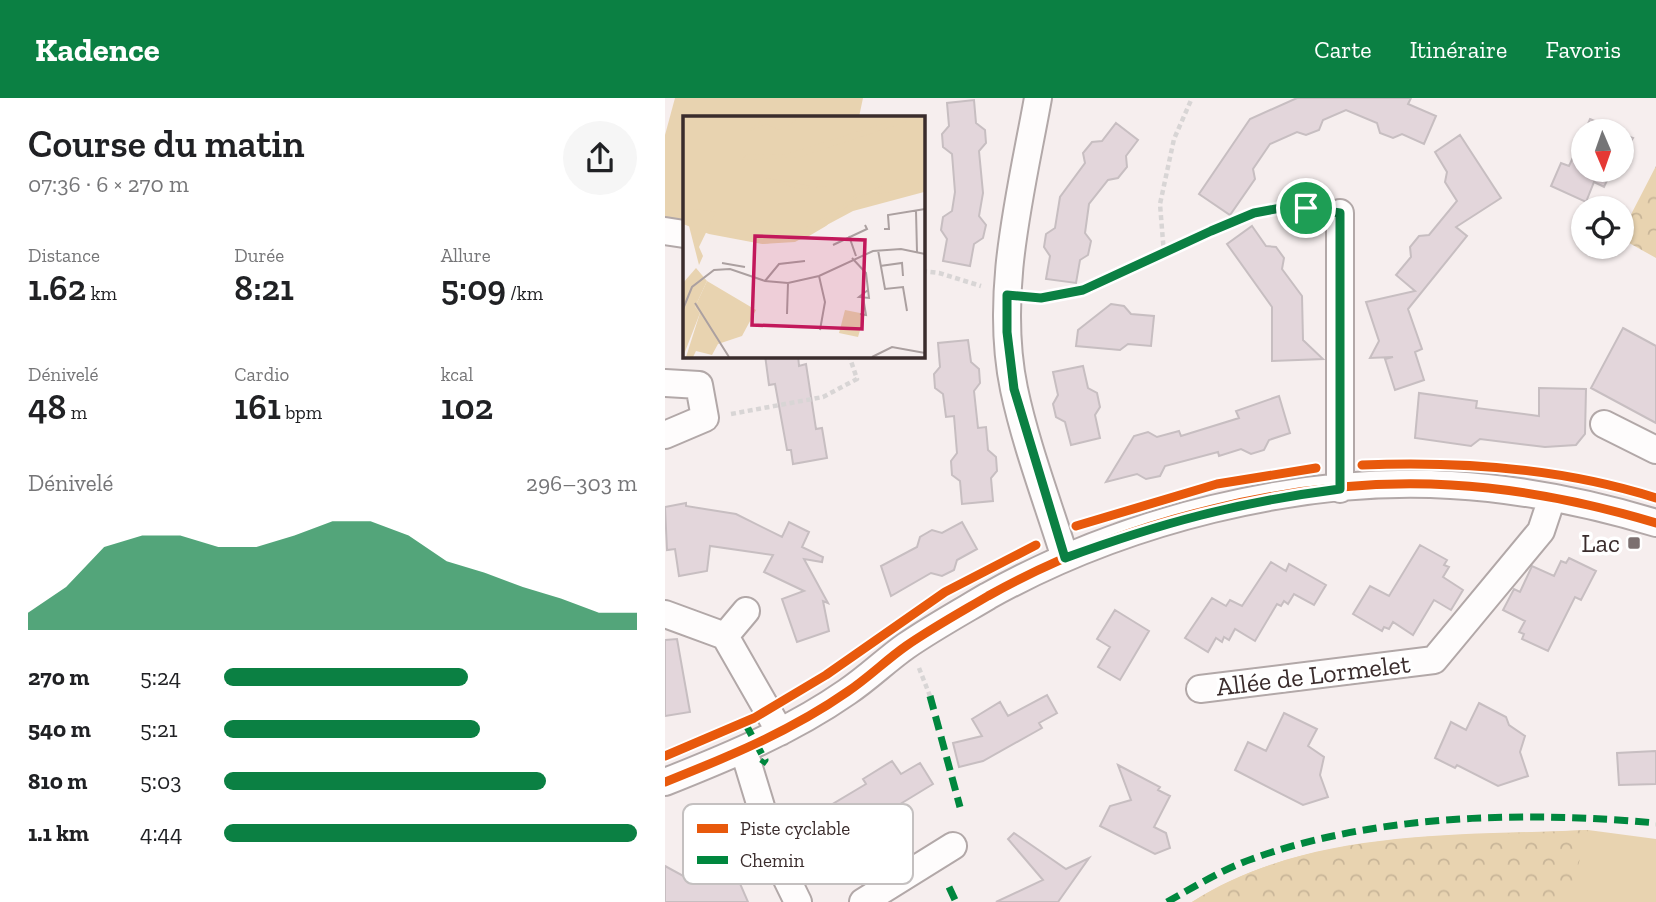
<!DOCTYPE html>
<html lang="fr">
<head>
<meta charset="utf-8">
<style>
	:root { --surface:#fff; --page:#f6f6f6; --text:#202124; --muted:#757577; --accent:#0b8043 }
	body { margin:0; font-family:"Zilla Slab",serif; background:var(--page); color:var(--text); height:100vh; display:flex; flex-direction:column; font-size:26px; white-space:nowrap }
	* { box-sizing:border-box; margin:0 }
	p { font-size:23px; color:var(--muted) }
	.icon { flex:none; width:38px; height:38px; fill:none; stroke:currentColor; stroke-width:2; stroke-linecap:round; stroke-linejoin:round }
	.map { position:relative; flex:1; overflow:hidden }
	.side { display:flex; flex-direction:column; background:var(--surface); width:665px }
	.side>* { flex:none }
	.needle { width:46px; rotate:178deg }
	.controls { position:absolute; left:906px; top:21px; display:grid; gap:14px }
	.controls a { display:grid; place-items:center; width:63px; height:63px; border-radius:50%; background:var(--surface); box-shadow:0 2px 5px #0004; font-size:35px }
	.pin { position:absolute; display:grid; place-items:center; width:60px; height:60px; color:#fff; margin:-30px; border:4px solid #fff; border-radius:50%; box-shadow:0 2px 7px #0007 }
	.round { display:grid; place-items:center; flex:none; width:74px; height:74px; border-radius:37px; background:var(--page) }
	.headline { display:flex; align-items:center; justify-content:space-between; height:119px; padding:0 28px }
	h1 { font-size:38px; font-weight:600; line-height:52px }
	.stats { display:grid; grid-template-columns:repeat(3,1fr); gap:10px; height:119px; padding:7px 28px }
	.stats div { display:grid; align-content:center }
	.stats b { font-size:35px; font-weight:600 }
	.stats small { font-size:19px; font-weight:400 }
	.stats p { font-size:19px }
	.chart { height:196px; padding:14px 28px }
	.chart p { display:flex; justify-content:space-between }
	.chart svg { width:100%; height:126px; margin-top:7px; fill:var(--accent); opacity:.7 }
	ul { padding:0 28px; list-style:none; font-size:23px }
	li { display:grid; grid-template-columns:112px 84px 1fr; align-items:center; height:52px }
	li i { height:18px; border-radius:9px; background:var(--accent) }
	header { display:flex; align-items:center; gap:42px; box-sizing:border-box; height:98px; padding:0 35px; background:var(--accent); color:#fff }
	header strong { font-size:33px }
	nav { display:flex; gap:38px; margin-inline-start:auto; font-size:24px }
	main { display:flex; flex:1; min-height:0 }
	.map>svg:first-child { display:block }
</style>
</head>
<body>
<header>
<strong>Kadence</strong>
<nav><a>Carte</a><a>Itinéraire</a><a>Favoris</a></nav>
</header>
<main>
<section class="side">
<div class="headline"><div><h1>Course du matin</h1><p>07:36 · 6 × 270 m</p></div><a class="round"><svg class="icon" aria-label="share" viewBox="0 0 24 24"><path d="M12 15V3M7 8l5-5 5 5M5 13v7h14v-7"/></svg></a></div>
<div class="stats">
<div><p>Distance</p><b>1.62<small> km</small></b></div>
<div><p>Durée</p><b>8:21</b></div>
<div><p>Allure</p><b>5:09<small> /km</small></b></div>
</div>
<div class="stats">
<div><p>Dénivelé</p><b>48<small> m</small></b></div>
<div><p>Cardio</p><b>161<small> bpm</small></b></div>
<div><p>kcal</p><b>102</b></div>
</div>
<div class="chart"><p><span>Dénivelé</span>296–303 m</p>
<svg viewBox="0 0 160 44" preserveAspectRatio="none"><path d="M0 44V38L10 29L20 15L30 11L40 11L50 15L60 15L70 11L80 6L90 6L100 11L110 20L120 24L130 29L140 33L150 38L160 38V44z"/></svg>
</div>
<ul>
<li><b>270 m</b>5:24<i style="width:59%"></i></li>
<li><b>540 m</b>5:21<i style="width:62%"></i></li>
<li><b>810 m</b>5:03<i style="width:78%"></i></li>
<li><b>1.1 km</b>4:44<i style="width:100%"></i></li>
</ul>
</section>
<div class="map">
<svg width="991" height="804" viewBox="0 0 991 804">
	<defs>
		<pattern id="forest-crowns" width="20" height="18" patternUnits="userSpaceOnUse" patternTransform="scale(1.75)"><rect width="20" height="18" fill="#e8d3b0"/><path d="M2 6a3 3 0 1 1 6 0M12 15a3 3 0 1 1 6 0" fill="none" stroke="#c8b598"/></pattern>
	</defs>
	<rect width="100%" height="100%" fill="#f6eeee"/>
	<path fill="#e8d3b0" d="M 10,0 L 198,0 L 194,19 L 19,19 L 19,146 L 0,143 L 0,37 Z
		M 923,732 L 991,741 L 991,804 L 527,804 C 644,730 790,738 923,732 Z"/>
	<path fill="url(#forest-crowns)" d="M 991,68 L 991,160 L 957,141 L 957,134 Z
		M 923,732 L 903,804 L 527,804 C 644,730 790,739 923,732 Z"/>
	<path fill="#e3d6db" stroke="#c7bec1" stroke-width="2" d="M 632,0 L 746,0 L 743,6 L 771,18 L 759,46 L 737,36 L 728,40 L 715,35 L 712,25 L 681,12 L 658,22 L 654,32 L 641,37 L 632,34 L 605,46 L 588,71 L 590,81 L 565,117 L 534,96 L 585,21 Z
		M 309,2 L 311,25 L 320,32 L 321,45 L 314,53 L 318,95 L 314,118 L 321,127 L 318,140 L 309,146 L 305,168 L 278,163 L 282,141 L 276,132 L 278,119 L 287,113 L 290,94 L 287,56 L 278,49 L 277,36 L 284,28 L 282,5 Z
		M 925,21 L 952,33 L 920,33 Z
		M 451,25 L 473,42 L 461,58 L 462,69 L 453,80 L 443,82 L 424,106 L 420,135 L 426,143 L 423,157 L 415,162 L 411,185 L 381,181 L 385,158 L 379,149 L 381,136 L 390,130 L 395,99 L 420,65 L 418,55 L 427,44 L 437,43 Z
		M 919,36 L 919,72 L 947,72 L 939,89 L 929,84 L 921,104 L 886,88 L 896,65 L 904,68 Z
		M 957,36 L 968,40 L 957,57 Z
		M 795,37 L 836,100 L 791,129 L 802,138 L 743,211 L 757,251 L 750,254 L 759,282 L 730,292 L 720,261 L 728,259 L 705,260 L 714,243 L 701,204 L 750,193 L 731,177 L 746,159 L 745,149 L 754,138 L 764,137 L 792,103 L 780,84 L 782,74 L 770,54 Z
		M 587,128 L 601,148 L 611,149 L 619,160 L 617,171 L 637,198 L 638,242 L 658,261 L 607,263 L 607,209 L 562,146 Z
		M 446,206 L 459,208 L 466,216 L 489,218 L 486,248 L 463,246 L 455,252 L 411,248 L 413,232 Z
		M 958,230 L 991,248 L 991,325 L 926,290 Z
		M 303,242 L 306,264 L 314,271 L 315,285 L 309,293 L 313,330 L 321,329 L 323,352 L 331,359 L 332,373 L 326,380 L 328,403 L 297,406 L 295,383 L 287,377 L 286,363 L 292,355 L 289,318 L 281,319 L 278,296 L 270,290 L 269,276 L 275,269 L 273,245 Z
		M 100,257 L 133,257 L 134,268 L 141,266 L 151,331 L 157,330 L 162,360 L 128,366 L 126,352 L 122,352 L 110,286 L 104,287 Z
		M 418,268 L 423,290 L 432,295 L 435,309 L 430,317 L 435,340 L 406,347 L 400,324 L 391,319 L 388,306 L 393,297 L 388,274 Z
		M 874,290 L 921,291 L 920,336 L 911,347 L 880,349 L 815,341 L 806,348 L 750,340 L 754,295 L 812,303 L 811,310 L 874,318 Z
		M 614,298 L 625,335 L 604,342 L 599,352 L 586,356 L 576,351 L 554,358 L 553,354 L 500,368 L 495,378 L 481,381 L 472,376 L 441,384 L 469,338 L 483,334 L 492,339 L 514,333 L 516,338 L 574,320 L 571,313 Z
		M 21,405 L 21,408 L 71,416 L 117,439 L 124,424 L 144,434 L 137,449 L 158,459 L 157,464 L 139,461 L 163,505 L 158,503 L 164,533 L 132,544 L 117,501 L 139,493 L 99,474 L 108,457 L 45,448 L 42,473 L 14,478 L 10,451 L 2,452 L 0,409 Z
		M 297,424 L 312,451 L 292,462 L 289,472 L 277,478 L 266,475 L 226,498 L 216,468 L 252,449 L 255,439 L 267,432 L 277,435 Z
		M 755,447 L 782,462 L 779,467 L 784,469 L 778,479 L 798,492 L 786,512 L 769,502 L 748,537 L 728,524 L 724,531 L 719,529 L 717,533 L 688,516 L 705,488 L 724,498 Z
		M 904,460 L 931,473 L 916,502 L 910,499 L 883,553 L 857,541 L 859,536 L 854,534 L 860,523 L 838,512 L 849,491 L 855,494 L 867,468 L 889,478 L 896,463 L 901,465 Z
		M 606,464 L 621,473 L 624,466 L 661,487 L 649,507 L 629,496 L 623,506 L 619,503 L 616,508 L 612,506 L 590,543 L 570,531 L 564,542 L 559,539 L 557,544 L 551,540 L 543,554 L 520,540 L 547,500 L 561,508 L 565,502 L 577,508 Z
		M 450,512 L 484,533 L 455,582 L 433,569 L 445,549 L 432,541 Z
		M 12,541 L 25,614 L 0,618 L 0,542 Z
		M 382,597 L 392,615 L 374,625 L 377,630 L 318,663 L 294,669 L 288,645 L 317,638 L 307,621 L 335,604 L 343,618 Z
		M 814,605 L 841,619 L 844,627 L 860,638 L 855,654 L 863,678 L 833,688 L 792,667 L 790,670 L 770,660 L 786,624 L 801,632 Z
		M 619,615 L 652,631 L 643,648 L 659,659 L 655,677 L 663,699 L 638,707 L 570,672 L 583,644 L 601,653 Z
		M 991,653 L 991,686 L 954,687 L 952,655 Z
		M 227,663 L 236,676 L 255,665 L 268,686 L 232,708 L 237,716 L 161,760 L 147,737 L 150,723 L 168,712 L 166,707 L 201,686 L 198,681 Z
		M 453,667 L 495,689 L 493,692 L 505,698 L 489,729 L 501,735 L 505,750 L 490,756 L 435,728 L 445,708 L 466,702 Z
		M 349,735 L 401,771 L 424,760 L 393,804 L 331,804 L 378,782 L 343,741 Z
		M 0,768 L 20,779 L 57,768 L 70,774 L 83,804 L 0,804 Z"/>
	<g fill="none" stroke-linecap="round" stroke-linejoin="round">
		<defs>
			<path id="minor" d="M 373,0 C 356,95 329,195 349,291 C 361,348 383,405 400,460
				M 0,133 L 19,136
				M 0,285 L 34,287 L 40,320 L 0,337
				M 939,326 L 991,352
				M 675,391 L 675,115
				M 0,516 L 60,538 L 115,634
				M 60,538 L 81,513
				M 535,591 L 769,562 L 876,433 L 887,400
				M 79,653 L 112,761 L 133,804
				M 0,684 C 63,659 126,633 182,594 C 203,580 221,562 241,548 C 267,530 296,514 323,498 C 457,423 633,378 786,387 C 856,391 925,405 991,425
				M 198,804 L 288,748"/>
		</defs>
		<use href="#minor" stroke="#b2a8a8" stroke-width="30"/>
		<path stroke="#d8d5d5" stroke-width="4.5" stroke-dasharray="5 3.5" stroke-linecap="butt" d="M 499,156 L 495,106 L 509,41 L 527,0
			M 257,173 L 274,175 L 316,188
			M 369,199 L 397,198 L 418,192 L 589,115 L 616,110 L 650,111
			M 66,316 L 158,299 L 192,281 L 184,257
			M 254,570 L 265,598"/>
		<use href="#minor" stroke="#fefcfc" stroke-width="26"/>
		<path stroke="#00873e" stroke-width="7" stroke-dasharray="14 7" stroke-linecap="butt" d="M 265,598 L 295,709
			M 80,625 L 100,662 L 97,666
			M 284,789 L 291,804
			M 502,804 C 529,789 558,771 587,761 C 711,716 860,713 991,725"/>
		<defs>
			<path id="cycleway" d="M 697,367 C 796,363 897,370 991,400
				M 411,428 L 552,386 L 651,370
				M 0,658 L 89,620 L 161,577 L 280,494 L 371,447
				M 0,684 C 63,659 126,633 182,594 C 203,580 221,562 241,548 C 267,530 296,514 323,498 C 457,423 633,378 786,387 C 856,391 925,405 991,425"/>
		</defs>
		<use href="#cycleway" stroke="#fff" stroke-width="13"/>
		<use href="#cycleway" stroke="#e8590c" stroke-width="9"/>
	</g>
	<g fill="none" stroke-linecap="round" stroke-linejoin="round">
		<defs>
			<path id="route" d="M 616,110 L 641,110 L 675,115 L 675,391 C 574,404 496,425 400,460 L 349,291 L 342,234 L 342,197 L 376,200 L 418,192 L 546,133 L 589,115 Z"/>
		</defs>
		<use href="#route" stroke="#fff" stroke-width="14"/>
		<use href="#route" stroke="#0b8043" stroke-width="9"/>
	</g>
	<rect fill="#7c7070" stroke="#fff" stroke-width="2.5" x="962" y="438" width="14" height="14" rx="3.5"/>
	<g text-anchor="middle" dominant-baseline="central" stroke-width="7" stroke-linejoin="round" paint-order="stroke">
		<g font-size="26" fill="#3a2c2c" stroke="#fff" text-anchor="end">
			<text x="955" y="445">Lac</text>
		</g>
		<g font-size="26" fill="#3a2c2c" stroke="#fff">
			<text transform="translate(648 577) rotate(-7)">Allée de Lormelet</text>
		</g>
	</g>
	<g transform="translate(18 18)">
		<rect width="242" height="242" fill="#f6eeee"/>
		<path d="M 0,0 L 241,0 L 241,76 L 170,95 L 112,126 L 79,128 L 26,118 L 0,108 ZM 13,152 L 24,165 L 12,191 L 17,197 L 0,241 L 0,167 ZM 162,194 L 182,198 L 175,221 L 156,217 Z" fill="#e8d3b0"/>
		<path d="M 71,0 L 111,0 L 113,5 L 97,14 L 83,8 L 62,17 L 78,5 ZM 241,0 L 117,41 L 59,44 L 63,39 L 104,38 L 211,4 ZM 83,62 L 128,70 L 144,70 L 115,73 ZM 208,62 L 241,68 L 241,74 L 176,79 L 143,110 L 121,123 L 79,128 L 82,119 L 111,117 L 150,98 L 173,78 L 200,70 ZM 12,93 L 33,96 L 16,131 L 20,140 L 16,149 L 6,110 L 0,103 L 3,94 ZM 24,165 L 73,194 L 59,220 L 35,228 L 29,239 L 13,235 L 10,241 L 3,241 L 17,197 L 12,191 Z" fill="#e8d3b0"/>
		<path fill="none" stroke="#aba0a0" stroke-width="2" d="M 233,95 L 234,136M 201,113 L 206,113 L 205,99 L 242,93M 166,120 L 173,140M 150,129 L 184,113 L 182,109M 195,134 L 202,173 L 220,171 L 224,195M 169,142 L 183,157 L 186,182 L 176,181 L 185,174M 39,147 L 62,151M 197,150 L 219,147 L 220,160M 136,160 L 142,186 L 137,214M 82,165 L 96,148 L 122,145M 12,187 L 46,241M 0,193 L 9,171 L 31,154 L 47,153 L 82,165 L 105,167 L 136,160 L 190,135 L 218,133 L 242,138M 104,198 L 105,167M 177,198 L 183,199 L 180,181M 189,241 L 209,231 L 242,237"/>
		<path fill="#c2185b" fill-opacity="0.15" stroke="#c2185b" stroke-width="3.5" d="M 72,120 L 182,124 L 179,213 L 69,209 Z"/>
		<rect width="242" height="242" fill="none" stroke="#3a2c2c" stroke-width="3.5"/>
	</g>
	<rect x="18" y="706" width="230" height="80" rx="10" fill="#fff" stroke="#c4c0c0" stroke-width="2"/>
	<rect x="32" y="726" width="31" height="9" fill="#e8590c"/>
	<rect x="32" y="758" width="31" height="8" fill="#00873e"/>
	<g font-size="19" fill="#3a2c2c">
		<text x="75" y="737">Piste cyclable</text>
		<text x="75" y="769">Chemin</text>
	</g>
</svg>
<div class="controls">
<a><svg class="needle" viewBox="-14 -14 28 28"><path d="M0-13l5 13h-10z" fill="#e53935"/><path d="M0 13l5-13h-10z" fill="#757577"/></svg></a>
<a><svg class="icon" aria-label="locate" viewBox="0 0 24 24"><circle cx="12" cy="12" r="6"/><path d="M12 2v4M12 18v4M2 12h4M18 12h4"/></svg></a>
</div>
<div class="pin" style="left:641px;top:110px;background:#1e9e55"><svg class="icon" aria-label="arrive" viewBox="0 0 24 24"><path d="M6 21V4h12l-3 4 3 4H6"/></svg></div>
</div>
</main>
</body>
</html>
